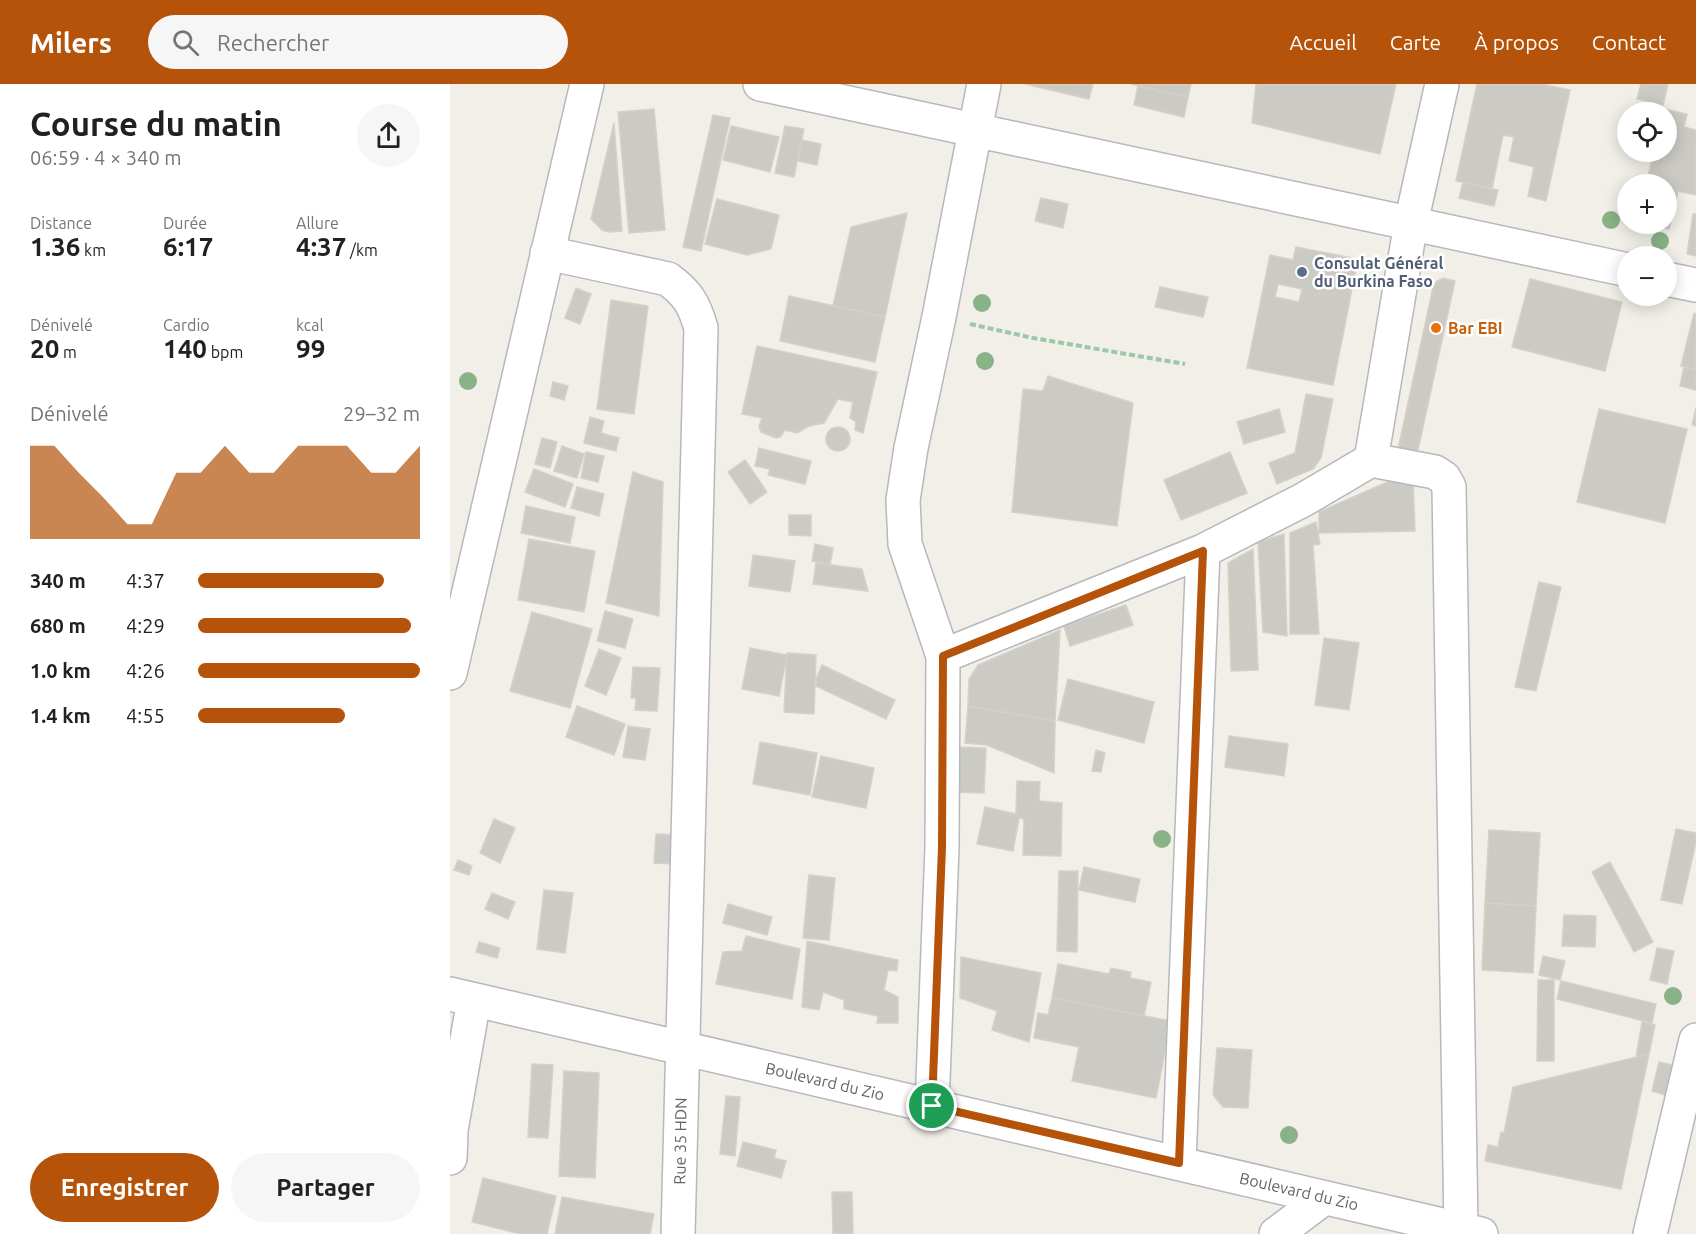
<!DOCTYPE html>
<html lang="fr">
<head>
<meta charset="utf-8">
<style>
	:root { --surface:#fff; --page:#f6f6f6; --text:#202124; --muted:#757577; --accent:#b45309 }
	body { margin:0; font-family:Ubuntu,sans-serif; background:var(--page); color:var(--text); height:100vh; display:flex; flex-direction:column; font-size:22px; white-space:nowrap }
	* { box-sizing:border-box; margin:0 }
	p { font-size:20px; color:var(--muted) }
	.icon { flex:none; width:33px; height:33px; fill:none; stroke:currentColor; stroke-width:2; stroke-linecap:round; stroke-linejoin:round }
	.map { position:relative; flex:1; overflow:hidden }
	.details { display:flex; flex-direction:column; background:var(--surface); width:450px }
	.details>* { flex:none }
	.tools { position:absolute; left:1167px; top:18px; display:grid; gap:12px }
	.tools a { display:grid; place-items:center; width:60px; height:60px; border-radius:50%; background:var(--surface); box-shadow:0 3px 15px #0003; font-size:30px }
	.pin { position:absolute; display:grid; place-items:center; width:51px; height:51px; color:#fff; margin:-26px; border:3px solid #fff; border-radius:50%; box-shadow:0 2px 6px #0007 }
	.round { display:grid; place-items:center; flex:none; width:63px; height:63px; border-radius:32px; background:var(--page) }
	.head { display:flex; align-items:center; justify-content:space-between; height:102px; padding:0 30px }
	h1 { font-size:33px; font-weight:600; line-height:45px }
	.metrics { display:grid; grid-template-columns:repeat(3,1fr); gap:9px; height:102px; padding:6px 30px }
	.metrics div { display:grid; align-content:center }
	.metrics b { font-size:26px; font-weight:600 }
	.metrics small { font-size:16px; font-weight:400 }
	.metrics p { font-size:16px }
	.chart { height:168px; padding:12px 30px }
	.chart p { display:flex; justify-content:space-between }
	.chart svg { width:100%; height:108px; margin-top:6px; fill:var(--accent); opacity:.7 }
	.action { display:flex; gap:12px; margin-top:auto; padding:12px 30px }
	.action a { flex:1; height:69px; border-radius:36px; background:var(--accent); color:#fff; font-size:24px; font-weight:600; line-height:69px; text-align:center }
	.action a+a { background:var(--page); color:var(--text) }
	ul { padding:0 30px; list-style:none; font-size:20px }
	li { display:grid; grid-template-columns:96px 72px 1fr; align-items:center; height:45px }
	li i { height:15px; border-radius:8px; background:var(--accent) }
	header { display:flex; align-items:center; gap:36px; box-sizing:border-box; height:84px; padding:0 30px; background:var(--accent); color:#fff }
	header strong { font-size:28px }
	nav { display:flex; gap:33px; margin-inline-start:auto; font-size:21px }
	.search { width:420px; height:54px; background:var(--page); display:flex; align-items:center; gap:15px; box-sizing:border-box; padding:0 21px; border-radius:33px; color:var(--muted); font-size:22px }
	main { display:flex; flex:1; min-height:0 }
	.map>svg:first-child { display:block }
</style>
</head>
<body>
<header>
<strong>Milers</strong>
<div class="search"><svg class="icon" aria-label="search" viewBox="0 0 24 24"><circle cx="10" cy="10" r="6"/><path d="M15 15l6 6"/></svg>Rechercher</div>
<nav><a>Accueil</a><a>Carte</a><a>À propos</a><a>Contact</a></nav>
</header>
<main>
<section class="details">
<div class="head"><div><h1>Course du matin</h1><p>06:59 · 4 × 340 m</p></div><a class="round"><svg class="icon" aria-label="share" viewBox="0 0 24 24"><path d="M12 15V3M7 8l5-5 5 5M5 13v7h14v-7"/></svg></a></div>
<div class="metrics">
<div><p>Distance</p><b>1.36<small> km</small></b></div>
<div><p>Durée</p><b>6:17</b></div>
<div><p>Allure</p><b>4:37<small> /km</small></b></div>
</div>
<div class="metrics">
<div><p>Dénivelé</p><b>20<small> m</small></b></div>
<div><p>Cardio</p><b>140<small> bpm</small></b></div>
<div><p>kcal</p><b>99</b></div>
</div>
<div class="chart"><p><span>Dénivelé</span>29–32 m</p>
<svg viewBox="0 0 160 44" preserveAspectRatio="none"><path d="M0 44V6L10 6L20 17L30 27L40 38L50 38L60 17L70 17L80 6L90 17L100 17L110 6L120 6L130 6L140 17L150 17L160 6V44z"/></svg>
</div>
<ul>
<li><b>340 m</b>4:37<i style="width:84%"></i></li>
<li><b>680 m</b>4:29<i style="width:96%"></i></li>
<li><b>1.0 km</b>4:26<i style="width:100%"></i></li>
<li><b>1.4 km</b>4:55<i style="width:66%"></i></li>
</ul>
<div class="action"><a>Enregistrer</a><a>Partager</a></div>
</section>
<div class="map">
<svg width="1246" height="1150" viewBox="0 0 1246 1150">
	<rect width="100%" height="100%" fill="#f1efe8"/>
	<path fill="#cccac5" stroke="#d6d1c6" stroke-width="1.5" fill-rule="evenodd" d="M 575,0 L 643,0 L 639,15 Z
		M 681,0 L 741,0 L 738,13 Z
		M 806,0 L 946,0 L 930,70 L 802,39 Z
		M 1027,0 L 1092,0 L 1120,6 L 1096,117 L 1078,112 L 1084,83 L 1059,77 L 1064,53 L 1053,51 L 1042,105 L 1006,97 Z
		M 1191,0 L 1218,0 L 1213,21 L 1187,15 Z
		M 688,2 L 738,13 L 734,33 L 684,21 Z
		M 204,25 L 215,146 L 179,149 L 168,28 Z
		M 1213,25 L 1237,30 L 1234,43 L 1246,46 L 1246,111 L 1228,107 L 1219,145 L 1196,140 L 1216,140 L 1216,100 L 1196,100 L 1204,68 L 1216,68 L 1216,28 L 1213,28 Z
		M 263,31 L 280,34 L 251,167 L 233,163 Z
		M 164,39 L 172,147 L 159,148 L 152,146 L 141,135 Z
		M 281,42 L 329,53 L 320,88 L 273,76 Z
		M 335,42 L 354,45 L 344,93 L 325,89 Z
		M 352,56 L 371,60 L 367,81 L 348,77 Z
		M 1013,98 L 1048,106 L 1044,122 L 1009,114 Z
		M 591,114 L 618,120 L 613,144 L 585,137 Z
		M 267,115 L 329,131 L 321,165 L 297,171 L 255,160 Z
		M 457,129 L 435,233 L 383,222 L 401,143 Z
		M 1243,130 L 1246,130 L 1246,172 L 1237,170 Z
		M 846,163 L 908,175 L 883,301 L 797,284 L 820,171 L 843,176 ZM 828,200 L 852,205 L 849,218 L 825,213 Z
		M 993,194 L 1005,197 L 966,375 L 947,370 L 984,199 Z
		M 1080,195 L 1172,218 L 1155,287 L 1062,263 Z
		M 710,203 L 758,213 L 753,233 L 705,223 Z
		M 126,204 L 141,210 L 130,240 L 115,234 Z
		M 339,212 L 435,233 L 425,278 L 330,257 Z
		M 161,216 L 198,222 L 184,330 L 147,325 Z
		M 1244,229 L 1246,230 L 1246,286 L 1231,282 Z
		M 307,262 L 427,288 L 413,349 L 405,346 L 406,338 L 400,334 L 403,318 L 388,315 L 374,339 L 359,342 L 347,349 L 335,346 L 330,353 L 326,354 L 311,348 L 309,342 L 312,334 L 292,330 Z
		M 1234,283 L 1246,286 L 1246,306 L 1230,302 Z
		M 598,292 L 683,319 L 667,442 L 562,428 L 573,305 L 593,307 Z
		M 103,298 L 118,302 L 114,316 L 100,312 Z
		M 856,310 L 883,315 L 871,374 L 863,385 L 827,400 L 819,379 L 845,369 Z
		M 1246,324 L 1246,342 L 1242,341 Z
		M 829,325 L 835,348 L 794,360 L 787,338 Z
		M 1149,325 L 1237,345 L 1215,439 L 1127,418 Z
		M 140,333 L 154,337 L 151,349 L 169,354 L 166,367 L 134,359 Z
		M376 355a12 12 0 1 1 24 0a12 12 0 1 1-24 0Z
		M 92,354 L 107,358 L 100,384 L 85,380 Z
		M 112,362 L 134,370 L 127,394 L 104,387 Z
		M 309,364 L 361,377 L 355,400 L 318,391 L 320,385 L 305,382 Z
		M 136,368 L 154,372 L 148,398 L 131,394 Z
		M 780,368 L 797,409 L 731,436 L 714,396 Z
		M 295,376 L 317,408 L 300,420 L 278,388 Z
		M 84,385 L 123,400 L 115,423 L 75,408 Z
		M 183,388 L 213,398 L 209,532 L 156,519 Z
		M 953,391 L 963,396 L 965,447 L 869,449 L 869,428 Z
		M 127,403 L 154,410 L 149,432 L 121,424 Z
		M 76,422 L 125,433 L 120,459 L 71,449 Z
		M 339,431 L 361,431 L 361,452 L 339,451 Z
		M 866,438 L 870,460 L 863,461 L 869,550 L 840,550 L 840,449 Z
		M 834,450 L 837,552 L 813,548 L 808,458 Z
		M 79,455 L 145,467 L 134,528 L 68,516 Z
		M 365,460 L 383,464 L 380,481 L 362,477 Z
		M 803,465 L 808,586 L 781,587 L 778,479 Z
		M 303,471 L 345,477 L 340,508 L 299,502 Z
		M 366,479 L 412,485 L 418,507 L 363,500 Z
		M 1089,498 L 1111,503 L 1086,607 L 1065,603 Z
		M 676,521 L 683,541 L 620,562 L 614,542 Z
		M 155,527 L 183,535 L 175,564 L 147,557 Z
		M 82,528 L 142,545 L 120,624 L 60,607 Z
		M 610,546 L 605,637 L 518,622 L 519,595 L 528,581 Z
		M 874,554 L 909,559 L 899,626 L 865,621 Z
		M 300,564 L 337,571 L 329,612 L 292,605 Z
		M 149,565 L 171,574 L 156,611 L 135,602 Z
		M 337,569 L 366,571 L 364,630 L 334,628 Z
		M 372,581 L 445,616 L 436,635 L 366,602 L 366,595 Z
		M 183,583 L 210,584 L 207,627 L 185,626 L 186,614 L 181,614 Z
		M 618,595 L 704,618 L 694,659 L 608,636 Z
		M 127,622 L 175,640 L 164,671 L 116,653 Z
		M 518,622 L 605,637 L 604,689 L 537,661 L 515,659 Z
		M 178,642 L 200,645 L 195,676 L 173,673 Z
		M 779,652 L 838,660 L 834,692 L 775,683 Z
		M 310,658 L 367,669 L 360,711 L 303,700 Z
		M 506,663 L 536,664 L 534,709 L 500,708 Z
		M 646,666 L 655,669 L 651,688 L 642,687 Z
		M 371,672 L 424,684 L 416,724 L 362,713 Z
		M 567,697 L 590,698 L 589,717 L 612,719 L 611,772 L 573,771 L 574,735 L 569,734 L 563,767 L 527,760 L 535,723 L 566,730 Z
		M 44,735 L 65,744 L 50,779 L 30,769 Z
		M 1226,745 L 1246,749 L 1246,758 L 1232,820 L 1211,816 Z
		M 1039,746 L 1090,749 L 1086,822 L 1035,819 Z
		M 206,750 L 228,751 L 226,780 L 204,779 Z
		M 8,776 L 22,782 L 19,791 L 4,786 Z
		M 1160,778 L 1203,858 L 1184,868 L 1142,788 Z
		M 634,783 L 690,795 L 685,818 L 629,806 Z
		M 609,787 L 628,787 L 627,868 L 607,867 Z
		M 359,791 L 385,794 L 379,856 L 353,854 Z
		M 94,806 L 123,809 L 115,869 L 87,865 Z
		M 42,809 L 65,818 L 58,835 L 35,825 Z
		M 1035,819 L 1086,822 L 1083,889 L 1032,886 Z
		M 278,820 L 322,833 L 317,851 L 273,839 Z
		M 1114,831 L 1146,832 L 1145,863 L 1112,862 Z
		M 296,852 L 350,865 L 342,915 L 266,900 L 273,868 L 292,867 Z
		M 357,857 L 448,876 L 447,887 L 438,886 L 434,906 L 448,913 L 448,939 L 427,939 L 428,932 L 394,925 L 394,916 L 373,908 L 369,926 L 352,923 Z
		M 29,858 L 50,864 L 47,874 L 26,868 Z
		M 1207,864 L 1224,867 L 1217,900 L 1200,896 Z
		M 1093,872 L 1115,877 L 1110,896 L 1089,891 Z
		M 511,873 L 591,889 L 579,958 L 542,946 L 547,927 L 510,914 Z
		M 608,880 L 659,890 L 661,884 L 681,888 L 680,894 L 701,898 L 694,932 L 602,914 Z
		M 1088,896 L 1104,896 L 1104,977 L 1087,977 Z
		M 1111,897 L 1206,920 L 1202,939 L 1107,915 Z
		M 602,914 L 721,937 L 706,1014 L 622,997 L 629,963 L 584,954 L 588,929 L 598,931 Z
		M 1192,938 L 1205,941 L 1199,970 L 1186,973 Z
		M 767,964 L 802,966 L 798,1024 L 773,1023 L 763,1011 Z
		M 1199,970 L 1171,1105 L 1035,1077 L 1038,1061 L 1048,1063 L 1051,1048 L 1054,1049 L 1063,1003 Z
		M 1209,978 L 1222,981 L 1215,1011 L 1202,1007 Z
		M 82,980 L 103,981 L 98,1054 L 78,1053 Z
		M 114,987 L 149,989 L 145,1094 L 109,1092 Z
		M 276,1012 L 290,1013 L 285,1072 L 270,1070 Z
		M 293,1058 L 326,1066 L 324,1074 L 336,1077 L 331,1094 L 287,1082 Z
		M 33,1094 L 106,1112 L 97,1150 L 70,1150 L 22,1138 Z
		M 382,1108 L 402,1108 L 403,1150 L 383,1150 Z
		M 112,1113 L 204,1130 L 200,1150 L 105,1150 Z"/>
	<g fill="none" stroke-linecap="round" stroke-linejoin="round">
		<defs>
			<path id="minor" d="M 310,0 L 1178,186
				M 97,169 L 218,195 C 238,210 244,220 251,244 L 228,1150
				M 1216,195 L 1246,201
				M 921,376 L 985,388 L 994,394 L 999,403 L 1011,1145 L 1014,1150
				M 493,572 L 753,467 L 853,416 L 921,376 L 961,139 L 992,0
				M 0,589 L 137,0
				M 0,910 L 1031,1150
				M 482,1022 L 492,763 L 493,572 L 455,460 L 453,416 L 461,364 L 489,233 L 534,0
				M 0,1074 L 1,1046 L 24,916
				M 729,1079 L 753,467
				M 826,1150 L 874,1114
				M 1200,1150 L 1246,956"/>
		</defs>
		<use href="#minor" stroke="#b5b8bc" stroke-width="36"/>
		<path stroke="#9cc7a9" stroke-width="4" stroke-dasharray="6 3" stroke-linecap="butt" d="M 520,240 L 583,254 L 735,280"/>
		<use href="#minor" stroke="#fff" stroke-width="33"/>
	</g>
	<g fill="#89b387">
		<circle cx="1161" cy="136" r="9"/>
		<circle cx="1210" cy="157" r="9"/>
		<circle cx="532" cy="219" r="9"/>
		<circle cx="535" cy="277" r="9"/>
		<circle cx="18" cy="297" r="9"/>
		<circle cx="712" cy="755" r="9"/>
		<circle cx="1223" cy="912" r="9"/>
		<circle cx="839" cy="1051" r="9"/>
	</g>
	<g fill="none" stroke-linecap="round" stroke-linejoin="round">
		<defs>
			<path id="route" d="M 753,467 L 729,1079 L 482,1022 L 492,763 L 493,572 Z"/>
		</defs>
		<use href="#route" stroke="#fff" stroke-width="12"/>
		<use href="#route" stroke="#b45309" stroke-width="8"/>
	</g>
	<circle fill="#5c6f8a" stroke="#fff" stroke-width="2" cx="852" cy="188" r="6"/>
	<circle fill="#e8710a" stroke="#fff" stroke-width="2" cx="986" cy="244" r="6"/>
	<g text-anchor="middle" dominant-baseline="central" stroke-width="5" stroke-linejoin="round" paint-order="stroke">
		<g font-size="16" font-weight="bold" fill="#4e5e75" stroke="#fff" text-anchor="start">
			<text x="864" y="179">Consulat Général<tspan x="864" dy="18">du Burkina Faso</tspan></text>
		</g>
		<g font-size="16" font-weight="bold" fill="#c56008" stroke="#fff" text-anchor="start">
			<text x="998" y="244">Bar EBI</text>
		</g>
		<g font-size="16" fill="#5f6368" stroke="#fff">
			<text transform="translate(375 997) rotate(13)">Boulevard du Zio</text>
			<text transform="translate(230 1057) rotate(-89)">Rue 35 HDN</text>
			<text transform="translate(849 1107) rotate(13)">Boulevard du Zio</text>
		</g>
	</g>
</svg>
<div class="tools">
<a><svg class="icon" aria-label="locate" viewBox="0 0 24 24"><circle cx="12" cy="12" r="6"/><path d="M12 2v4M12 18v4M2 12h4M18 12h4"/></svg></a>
<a>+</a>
<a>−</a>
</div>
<div class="pin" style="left:482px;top:1022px;background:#1e9e55"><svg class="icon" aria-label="arrive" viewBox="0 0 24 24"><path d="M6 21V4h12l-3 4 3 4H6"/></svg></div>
</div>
</main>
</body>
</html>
